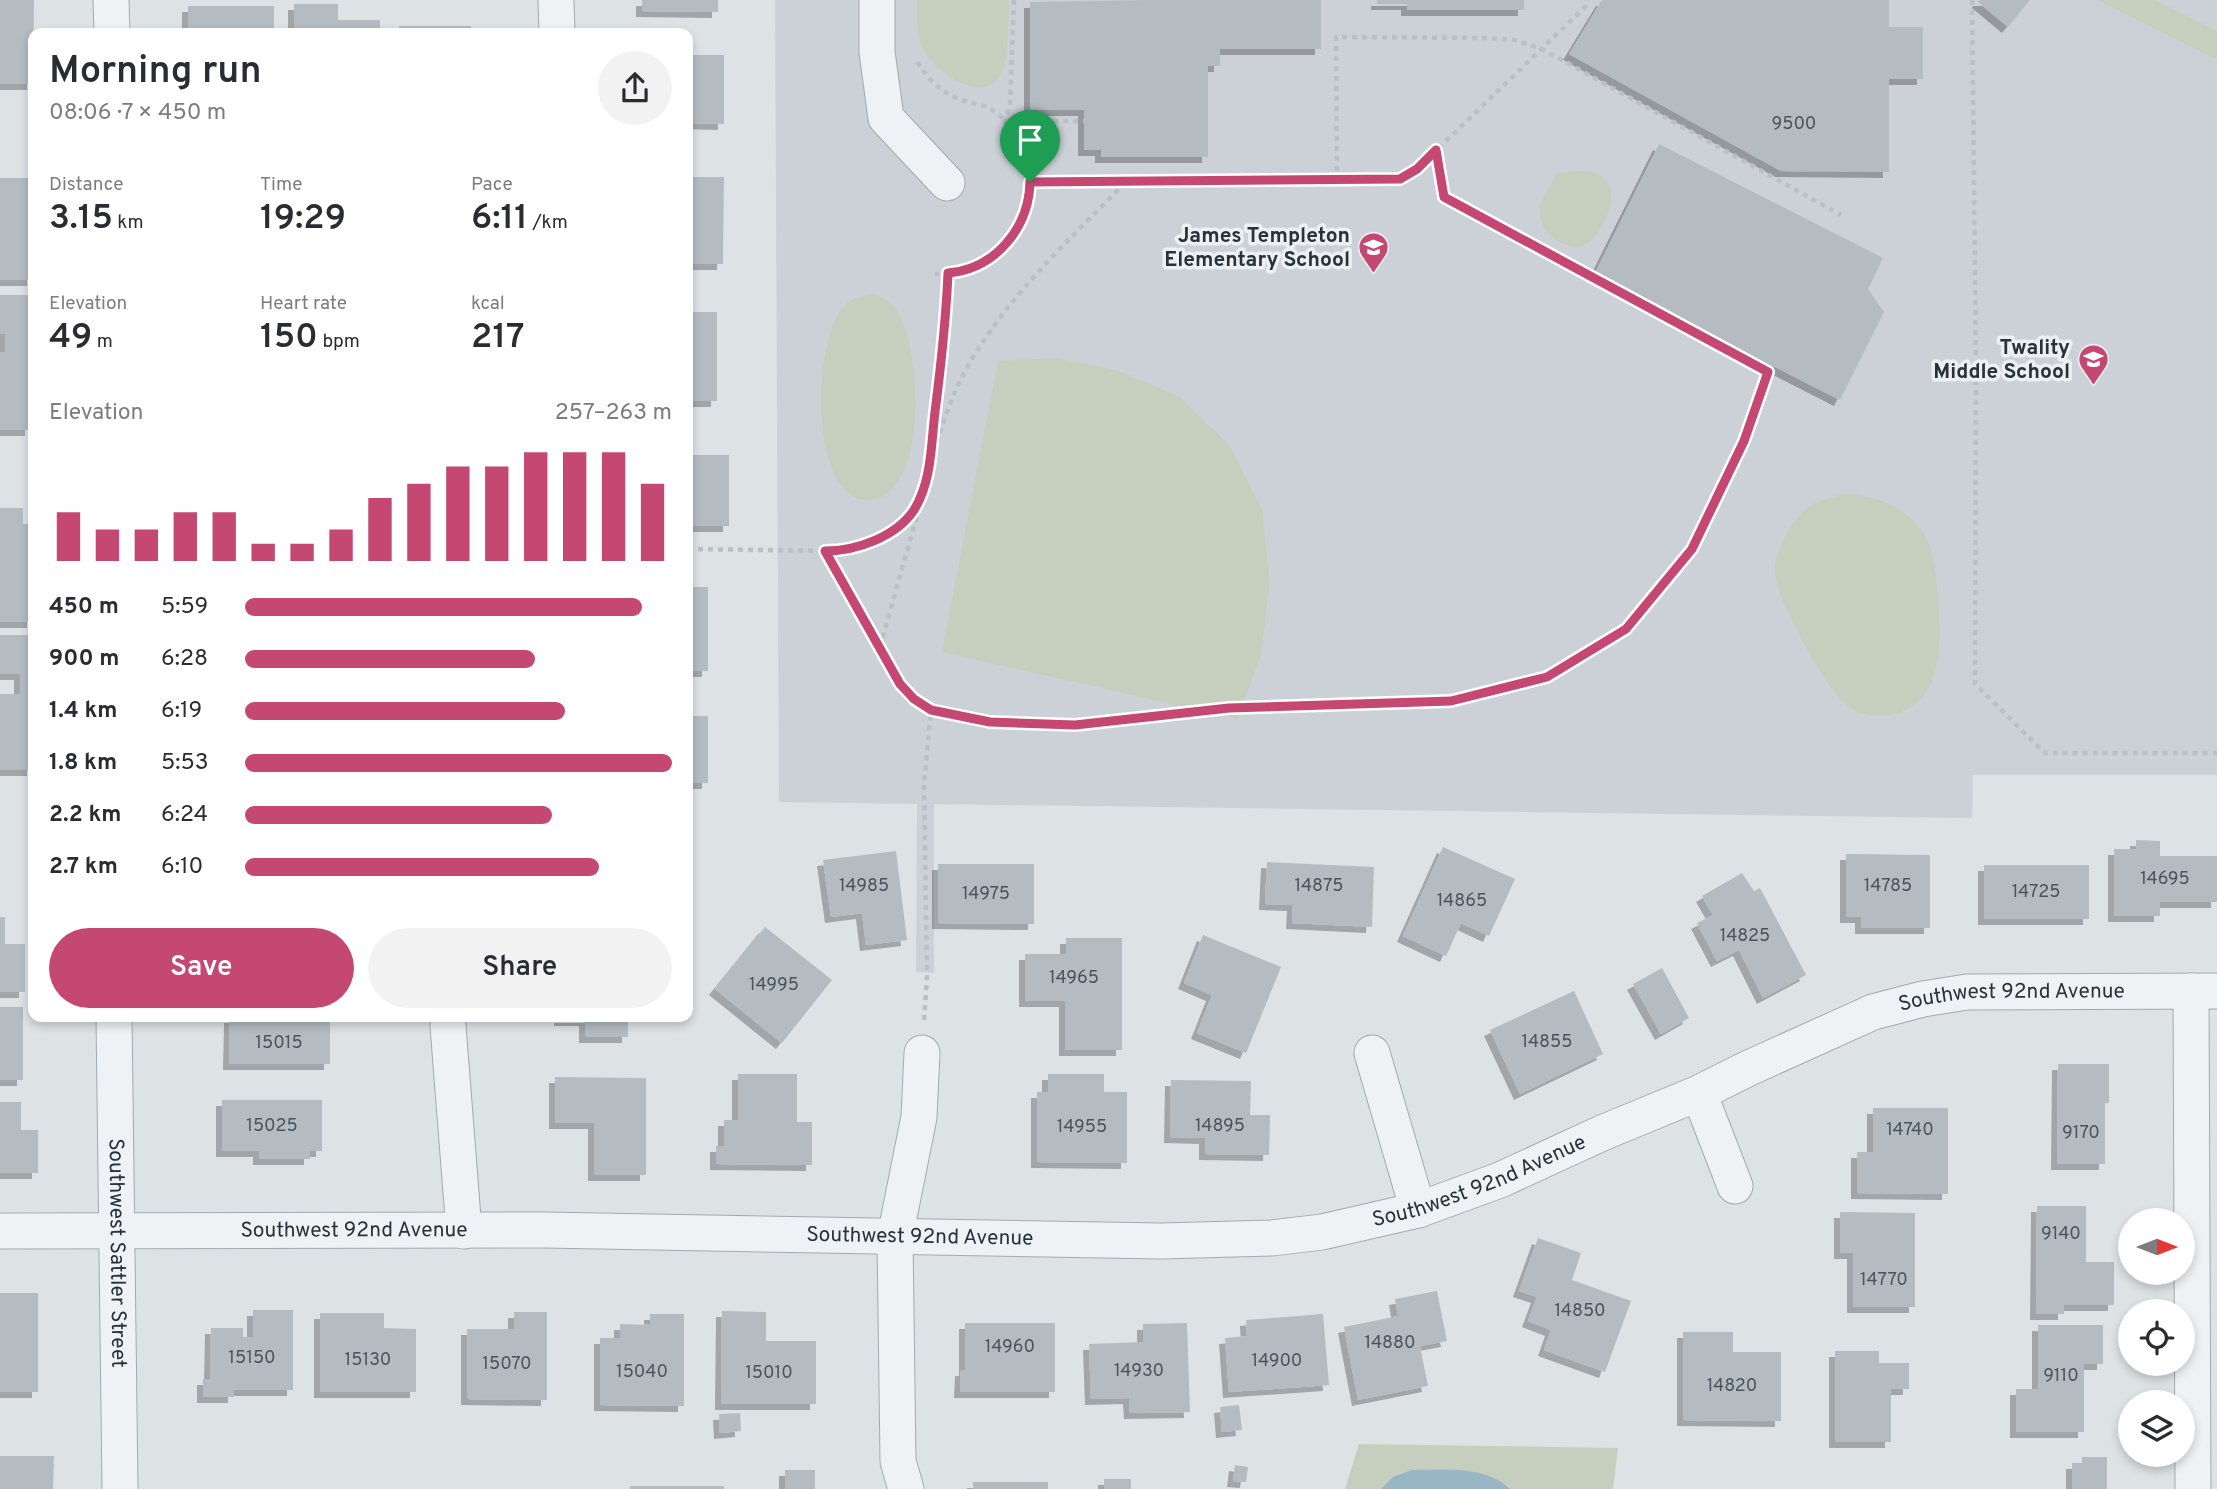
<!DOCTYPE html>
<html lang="en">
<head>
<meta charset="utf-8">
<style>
	:root { --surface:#fff; --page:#f2f2f3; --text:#2b2b33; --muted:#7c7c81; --accent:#c44872 }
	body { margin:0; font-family:Overpass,sans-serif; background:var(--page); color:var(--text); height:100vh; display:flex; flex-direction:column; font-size:26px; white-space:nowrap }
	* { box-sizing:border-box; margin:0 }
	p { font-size:23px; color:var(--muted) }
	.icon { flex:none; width:38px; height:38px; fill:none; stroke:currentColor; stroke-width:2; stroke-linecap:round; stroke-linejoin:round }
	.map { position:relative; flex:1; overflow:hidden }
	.sheet { position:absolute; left:28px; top:28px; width:665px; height:994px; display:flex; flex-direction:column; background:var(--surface); border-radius:14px; box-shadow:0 4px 10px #0003 }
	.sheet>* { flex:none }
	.needle { width:46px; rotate:90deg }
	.controls { position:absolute; left:2118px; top:1208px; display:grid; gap:14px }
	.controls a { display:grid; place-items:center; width:77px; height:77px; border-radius:50%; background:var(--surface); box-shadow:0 4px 10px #0003; font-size:35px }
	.pin { position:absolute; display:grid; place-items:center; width:60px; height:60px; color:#fff; margin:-72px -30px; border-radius:50% 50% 50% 0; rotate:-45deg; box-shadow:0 0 7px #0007 }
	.pin .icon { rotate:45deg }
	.round { display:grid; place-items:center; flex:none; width:74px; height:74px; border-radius:37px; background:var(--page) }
	.head { display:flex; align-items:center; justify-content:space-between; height:119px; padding:0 21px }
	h1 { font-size:38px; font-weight:600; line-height:52px }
	.figures { display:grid; grid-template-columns:repeat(3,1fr); gap:10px; height:119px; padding:7px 21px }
	.figures div { display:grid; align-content:center }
	.figures b { font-size:35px; font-weight:600 }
	.figures small { font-size:19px; font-weight:400 }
	.figures p { font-size:19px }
	.chart { height:196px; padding:14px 21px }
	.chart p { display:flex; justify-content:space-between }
	.chart svg { width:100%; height:126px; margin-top:7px; stroke:var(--accent); stroke-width:6 }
	.action { display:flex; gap:14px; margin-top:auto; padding:14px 21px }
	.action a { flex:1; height:80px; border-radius:42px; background:var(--accent); color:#fff; font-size:28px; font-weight:600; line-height:80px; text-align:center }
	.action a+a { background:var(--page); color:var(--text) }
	ul { padding:0 21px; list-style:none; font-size:23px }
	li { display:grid; grid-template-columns:112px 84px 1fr; align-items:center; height:52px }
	li i { height:18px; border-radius:9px; background:var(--accent) }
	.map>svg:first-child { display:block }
</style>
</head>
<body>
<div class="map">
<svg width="2217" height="1489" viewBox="0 0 2217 1489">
	<defs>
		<filter id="shadow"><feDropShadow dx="-6" dy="6" stdDeviation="0" flood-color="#0004"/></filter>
	</defs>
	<rect width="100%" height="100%" fill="#dde2e5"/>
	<path fill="#cbd1d7" d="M 775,0 L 2217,0 L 2217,775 L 1973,775 L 1972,818 L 934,804 L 934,973 L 916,972 L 917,804 L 779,802 Z"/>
	<path fill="#c6cfbe" d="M 917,0 L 1009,0 C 1008,18 1009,55 1003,70 C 988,108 939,75 925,53 C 916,36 917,18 917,0 Z
		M 2097,0 L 2155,0 L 2217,31 L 2217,60 Z
		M 1580,171 C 1612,171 1618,195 1605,220 C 1593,243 1582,256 1555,239 C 1544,232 1539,219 1540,206 C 1542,193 1554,186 1556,173 Z
		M 873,294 C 882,298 889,301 895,308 C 923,345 930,501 866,500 C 808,499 811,330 848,302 C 855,297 865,295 873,294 Z
		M 1058,358 L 1120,371 L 1180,397 L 1230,446 L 1262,509 L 1270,583 L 1261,654 L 1238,719 L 942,652 L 998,361 Z
		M 1843,494 C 1878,495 1916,510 1929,545 C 1936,561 1936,580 1938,597 C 1941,639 1945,702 1894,714 C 1881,717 1863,716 1852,709 C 1829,694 1800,637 1788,612 C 1782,599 1774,581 1775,566 C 1778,544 1794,516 1813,504 C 1823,499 1834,497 1843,494 Z
		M 1359,1444 L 1618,1448 L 1613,1489 L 1345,1489 Z"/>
	<path fill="#99b6c4" d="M 1412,1470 C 1445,1470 1484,1465 1510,1489 L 1381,1489 L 1393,1477 Z"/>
	<path fill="#b4bcc2" filter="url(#shadow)" d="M 0,0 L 34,0 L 33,84 L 0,84 Z
		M 642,0 L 718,0 L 718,12 L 642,11 Z
		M 1149,0 L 1321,0 L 1321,49 L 1220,49 L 1220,66 L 1208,66 L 1208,157 L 1101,157 L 1101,150 L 1084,150 L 1084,110 L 1030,110 L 1030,2 Z
		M 1377,0 L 1524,0 L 1524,10 L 1407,10 L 1407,4 L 1377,4 Z
		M 1602,0 L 1889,0 L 1889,27 L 1923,27 L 1923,79 L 1889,79 L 1889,172 L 1781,171 L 1569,54 Z
		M 1979,0 L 2030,0 L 2008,27 L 1978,2 Z
		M 294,4 L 338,4 L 338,20 L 380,20 L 380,33 L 294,33 Z
		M 188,6 L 274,6 L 274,33 L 188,33 Z
		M 399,26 L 471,26 L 471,33 L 399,33 Z
		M 688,55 L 724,55 L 724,124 L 688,123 Z
		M 1659,144 L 1883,258 L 1868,289 L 1884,312 L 1840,400 L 1594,275 Z
		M 688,177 L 724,177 L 723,264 L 688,264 Z
		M 0,178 L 33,178 L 33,280 L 0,280 Z
		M 0,295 L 33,295 L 33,334 L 31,334 L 31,430 L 0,430 L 0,352 L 5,352 L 5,334 L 0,334 Z
		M 688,312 L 717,312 L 717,401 L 688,401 Z
		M 688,455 L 729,455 L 729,526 L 688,526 Z
		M 0,508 L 23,508 L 23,524 L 33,524 L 33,622 L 0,622 Z
		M 688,587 L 708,587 L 708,671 L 688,671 Z
		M 0,635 L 33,635 L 33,770 L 0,770 L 0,694 L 20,694 L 20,674 L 0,674 Z
		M 688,716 L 708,716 L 708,783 L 688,783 Z
		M 2136,840 L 2160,841 L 2160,856 L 2217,856 L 2217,902 L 2160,902 L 2160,916 L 2114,916 L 2114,849 L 2136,849 Z
		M 1443,847 L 1515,879 L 1489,936 L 1461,923 L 1446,956 L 1403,936 Z
		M 896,851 L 907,940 L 866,945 L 862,913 L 831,917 L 823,860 Z
		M 1846,854 L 1930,855 L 1930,928 L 1861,928 L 1861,917 L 1846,917 Z
		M 1267,862 L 1374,867 L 1372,927 L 1292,923 L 1293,905 L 1265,904 Z
		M 938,864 L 1034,864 L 1034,924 L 938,923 Z
		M 1984,865 L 2089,865 L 2089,919 L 1984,919 Z
		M 1742,873 L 1754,891 L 1760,888 L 1806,975 L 1763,998 L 1739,950 L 1717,961 L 1697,923 L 1713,915 L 1702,896 Z
		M 0,917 L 5,917 L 5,944 L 25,944 L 25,992 L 0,992 Z
		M 765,927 L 832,980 L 782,1043 L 715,989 Z
		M 1203,935 L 1281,967 L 1246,1053 L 1197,1033 L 1212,995 L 1184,983 Z
		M 1066,938 L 1122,938 L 1122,1050 L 1065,1050 L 1065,1001 L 1025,1001 L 1025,954 L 1066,954 Z
		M 1662,968 L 1689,1018 L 1661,1034 L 1633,984 Z
		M 1574,991 L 1603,1054 L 1520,1094 L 1490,1030 Z
		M 0,1007 L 23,1007 L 23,1080 L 0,1080 Z
		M 230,1017 L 300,1017 L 300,1021 L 330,1021 L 330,1064 L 229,1064 Z
		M 560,1017 L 628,1017 L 628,1037 L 585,1037 L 585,1020 L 560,1020 Z
		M 2058,1064 L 2109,1064 L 2109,1103 L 2105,1103 L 2105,1164 L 2057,1164 Z
		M 738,1074 L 797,1074 L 797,1122 L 812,1122 L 812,1165 L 716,1164 L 716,1146 L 724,1146 L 724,1120 L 738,1120 Z
		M 1048,1074 L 1104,1074 L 1104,1092 L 1127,1092 L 1127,1163 L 1037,1162 L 1037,1092 L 1048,1092 Z
		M 555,1077 L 646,1078 L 646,1175 L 594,1175 L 594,1123 L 555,1123 Z
		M 1171,1080 L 1251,1081 L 1250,1115 L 1270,1115 L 1269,1155 L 1205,1154 L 1205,1138 L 1170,1137 Z
		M 222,1100 L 322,1100 L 322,1151 L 310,1151 L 310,1159 L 259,1159 L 259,1151 L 222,1151 Z
		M 0,1102 L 21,1102 L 21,1130 L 38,1130 L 38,1173 L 0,1173 Z
		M 1873,1108 L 1948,1108 L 1948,1194 L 1857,1193 L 1857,1152 L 1873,1152 Z
		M 2037,1206 L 2086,1206 L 2086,1262 L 2114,1262 L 2114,1305 L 2064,1305 L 2064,1314 L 2036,1314 Z
		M 1840,1212 L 1915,1213 L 1915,1307 L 1853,1307 L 1853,1253 L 1840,1253 Z
		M 1538,1238 L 1581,1253 L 1572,1280 L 1631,1301 L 1605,1372 L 1544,1350 L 1551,1330 L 1528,1321 L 1537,1297 L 1519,1291 Z
		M 1437,1291 L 1447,1341 L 1420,1346 L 1428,1386 L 1358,1400 L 1344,1327 L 1398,1316 L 1395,1299 Z
		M 0,1293 L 38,1293 L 38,1392 L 0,1392 Z
		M 253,1310 L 293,1310 L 293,1390 L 234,1390 L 234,1397 L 203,1397 L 203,1379 L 210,1379 L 211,1328 L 243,1328 L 243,1337 L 253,1337 Z
		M 722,1311 L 766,1312 L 766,1341 L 816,1341 L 816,1404 L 721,1404 Z
		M 514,1312 L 547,1312 L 547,1400 L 467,1399 L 467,1329 L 514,1329 Z
		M 320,1313 L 384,1313 L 384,1328 L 416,1329 L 416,1392 L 320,1392 Z
		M 650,1314 L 684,1314 L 684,1406 L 600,1405 L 600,1338 L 620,1338 L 620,1324 L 650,1325 Z
		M 1323,1314 L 1329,1385 L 1229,1392 L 1225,1338 L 1247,1336 L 1246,1320 Z
		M 965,1323 L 1055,1323 L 1055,1392 L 960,1392 L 961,1370 L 965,1370 Z
		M 1187,1323 L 1190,1412 L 1130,1413 L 1129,1398 L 1091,1399 L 1089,1344 L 1143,1342 L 1143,1324 Z
		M 2038,1325 L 2103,1325 L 2103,1364 L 2084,1364 L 2084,1432 L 2016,1432 L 2016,1389 L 2038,1389 Z
		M 1683,1332 L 1733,1332 L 1733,1352 L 1781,1352 L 1781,1421 L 1683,1420 Z
		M 1835,1351 L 1879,1351 L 1879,1363 L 1909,1363 L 1909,1389 L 1891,1389 L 1891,1442 L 1835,1442 Z
		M 1239,1405 L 1242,1430 L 1222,1432 L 1220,1407 Z
		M 740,1413 L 741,1431 L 720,1433 L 719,1414 Z
		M 0,1456 L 54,1456 L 53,1489 L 0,1489 Z
		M 2082,1457 L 2107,1457 L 2107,1489 L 2072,1489 L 2072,1463 L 2082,1463 Z
		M 1235,1465 L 1248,1467 L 1246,1482 L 1233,1481 Z
		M 785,1470 L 815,1470 L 815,1489 L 785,1489 Z
		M 1104,1479 L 1131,1479 L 1131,1489 L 1104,1489 Z
		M 973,1482 L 1048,1482 L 1048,1489 L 973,1489 Z
		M 630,1486 L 724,1486 L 724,1489 L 630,1489 Z"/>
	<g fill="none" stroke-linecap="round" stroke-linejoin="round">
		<defs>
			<g id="minor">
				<path d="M 111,0 L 112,33"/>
				<path d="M 556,0 L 557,33"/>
				<path d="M 877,0 L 877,52 L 886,118 L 947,183"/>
				<path d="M 2191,991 L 2193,1489"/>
				<path id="s1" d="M 114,1017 L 120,1489"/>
				<path d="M 448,1026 L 464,1231"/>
				<path d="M 1372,1053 L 1418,1210"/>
				<path d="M 1699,1093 L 1735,1186"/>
				<path id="s2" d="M 0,1231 L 544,1230 L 1161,1241 L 1272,1238 L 1322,1232 L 1418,1210 L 1500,1180 L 1602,1133 L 1699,1093 L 1749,1068 L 1873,1012 L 1923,999 L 1967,992 L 2217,991"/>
				<path d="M 906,1489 L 898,1461 L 895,1237 L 919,1117 L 922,1053"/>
			</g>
		</defs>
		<use href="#minor" stroke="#a3aaaf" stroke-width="37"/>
		<path stroke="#bbc0c4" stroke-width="4.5" stroke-dasharray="5 5" stroke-linecap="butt" d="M 1014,0 L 1010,105 L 1005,121 L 1084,121
			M 1972,0 L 1976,362 L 1975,684 L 2045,753 L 2217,753
			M 917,62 C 930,81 943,95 966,101 C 973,104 980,104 987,107 C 1016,122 1035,162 1030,194 C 1028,205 1024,215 1019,225 C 1004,258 969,272 935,274
			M 1337,181 L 1336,37 L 1489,38 L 1514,40 L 1542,49 L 1841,215
			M 1030,182 L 1400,179 L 1417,169 L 1586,6 L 1586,0
			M 931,453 L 946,318 L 948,273
			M 688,549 L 836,551 C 864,546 891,536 911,514 C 925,498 927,474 933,455 C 941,428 950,400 963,375 C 1003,300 1068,241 1127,181
			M 825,551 L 890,669 L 900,684 L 914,699 L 931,710 L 990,722 L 1075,725 L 1229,708 L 1452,701 L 1547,677 L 1626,629 L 1692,549 L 1744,441 L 1768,372 L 1444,197 L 1436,150
			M 880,647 L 921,501
			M 924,1020 L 927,977 L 924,783 L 931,710"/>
		<use href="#minor" stroke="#eff2f4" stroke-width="35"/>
	</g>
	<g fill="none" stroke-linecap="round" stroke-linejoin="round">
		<defs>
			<path id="route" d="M 1436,150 L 1444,197 L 1768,372 L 1744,441 L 1692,549 L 1626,629 L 1547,677 L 1451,701 L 1229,708 L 1075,725 L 990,722 L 931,710 L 914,699 L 900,684 L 825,551 C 856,551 896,537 914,510 C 932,481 931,444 935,412 C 941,365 946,320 948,273 C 996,269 1029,227 1030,182 L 1400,179 L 1417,169 Z"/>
		</defs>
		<use href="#route" stroke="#fff" stroke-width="14"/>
		<use href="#route" stroke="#c44872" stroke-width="9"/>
	</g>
	<defs>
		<symbol id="school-pin" viewBox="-11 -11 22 30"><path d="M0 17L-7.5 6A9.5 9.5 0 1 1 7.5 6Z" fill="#c44872" stroke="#ecf0f3"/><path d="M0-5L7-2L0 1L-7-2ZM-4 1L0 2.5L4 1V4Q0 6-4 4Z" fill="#fff"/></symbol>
	</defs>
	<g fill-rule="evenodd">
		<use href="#school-pin" x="1356" y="230" width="35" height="47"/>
		<use href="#school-pin" x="2076" y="342" width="35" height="47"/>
	</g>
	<g text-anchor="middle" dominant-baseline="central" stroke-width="7" stroke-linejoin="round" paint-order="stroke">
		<g font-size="18" fill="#4a545d">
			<text x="1794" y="124">9500</text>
			<text x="2165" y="879">14695</text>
			<text x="864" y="886">14985</text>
			<text x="1319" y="886">14875</text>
			<text x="1888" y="886">14785</text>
			<text x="2036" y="892">14725</text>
			<text x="986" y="894">14975</text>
			<text x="1462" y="901">14865</text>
			<text x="1745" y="936">14825</text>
			<text x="1074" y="978">14965</text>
			<text x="774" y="985">14995</text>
			<text x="1547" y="1042">14855</text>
			<text x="279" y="1043">15015</text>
			<text x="272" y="1126">15025</text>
			<text x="1220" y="1126">14895</text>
			<text x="1082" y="1127">14955</text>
			<text x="1910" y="1130">14740</text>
			<text x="2081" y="1133">9170</text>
			<text x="2061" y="1234">9140</text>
			<text x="1884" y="1280">14770</text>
			<text x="1580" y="1311">14850</text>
			<text x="1390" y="1343">14880</text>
			<text x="1010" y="1347">14960</text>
			<text x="252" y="1358">15150</text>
			<text x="368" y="1360">15130</text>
			<text x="1277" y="1361">14900</text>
			<text x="507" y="1364">15070</text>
			<text x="1139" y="1371">14930</text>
			<text x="642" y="1372">15040</text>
			<text x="769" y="1373">15010</text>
			<text x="2061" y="1376">9110</text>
			<text x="1732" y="1386">14820</text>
		</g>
		<g font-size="21" font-weight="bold" fill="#27323b" stroke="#ecf0f3" text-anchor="end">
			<text x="1350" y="236">James Templeton<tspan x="1350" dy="24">Elementary School</tspan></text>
			<text x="2070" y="348">Twality<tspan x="2070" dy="24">Middle School</tspan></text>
		</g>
		<g font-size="21" fill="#27323b" stroke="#ecf0f3">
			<text stroke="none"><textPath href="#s2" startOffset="2058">Southwest 92nd Avenue</textPath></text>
			<text stroke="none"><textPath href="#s2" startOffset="1488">Southwest 92nd Avenue</textPath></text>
			<text stroke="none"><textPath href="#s2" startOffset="354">Southwest 92nd Avenue</textPath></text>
			<text stroke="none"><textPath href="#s2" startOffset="920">Southwest 92nd Avenue</textPath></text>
			<text stroke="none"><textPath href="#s1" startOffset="236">Southwest Sattler Street</textPath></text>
		</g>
	</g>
</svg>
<div class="controls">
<a><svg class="needle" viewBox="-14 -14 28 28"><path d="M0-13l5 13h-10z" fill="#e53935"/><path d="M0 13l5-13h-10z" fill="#7c7c81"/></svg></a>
<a><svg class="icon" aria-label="locate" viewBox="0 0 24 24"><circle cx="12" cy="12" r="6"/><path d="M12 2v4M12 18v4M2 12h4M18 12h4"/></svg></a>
<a><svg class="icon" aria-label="layers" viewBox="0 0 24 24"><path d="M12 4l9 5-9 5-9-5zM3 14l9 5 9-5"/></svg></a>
</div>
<div class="pin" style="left:1030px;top:182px;background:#1e9e55"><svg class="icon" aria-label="arrive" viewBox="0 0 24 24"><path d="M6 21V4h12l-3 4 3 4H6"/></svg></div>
<section class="sheet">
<div class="head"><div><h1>Morning run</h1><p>08:06 · 7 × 450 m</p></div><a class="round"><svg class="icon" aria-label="share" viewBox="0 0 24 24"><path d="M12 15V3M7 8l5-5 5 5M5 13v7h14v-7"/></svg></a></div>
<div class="figures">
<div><p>Distance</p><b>3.15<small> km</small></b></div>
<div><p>Time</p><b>19:29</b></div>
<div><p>Pace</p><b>6:11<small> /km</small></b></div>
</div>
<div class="figures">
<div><p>Elevation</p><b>49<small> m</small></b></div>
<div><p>Heart rate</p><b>150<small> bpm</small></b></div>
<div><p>kcal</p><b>217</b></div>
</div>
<div class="chart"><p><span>Elevation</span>257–263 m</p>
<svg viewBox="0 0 160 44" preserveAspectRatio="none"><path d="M5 44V27M15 44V33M25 44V33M35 44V27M45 44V27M55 44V38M65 44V38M75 44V33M85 44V22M95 44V17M105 44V11M115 44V11M125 44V6M135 44V6M145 44V6M155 44V17"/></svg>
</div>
<ul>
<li><b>450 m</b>5:59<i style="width:93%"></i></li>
<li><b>900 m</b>6:28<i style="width:68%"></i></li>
<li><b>1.4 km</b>6:19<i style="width:75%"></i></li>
<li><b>1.8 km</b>5:53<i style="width:100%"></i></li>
<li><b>2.2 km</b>6:24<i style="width:72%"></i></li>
<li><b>2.7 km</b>6:10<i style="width:83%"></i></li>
</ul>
<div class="action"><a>Save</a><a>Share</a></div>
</section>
</div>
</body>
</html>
